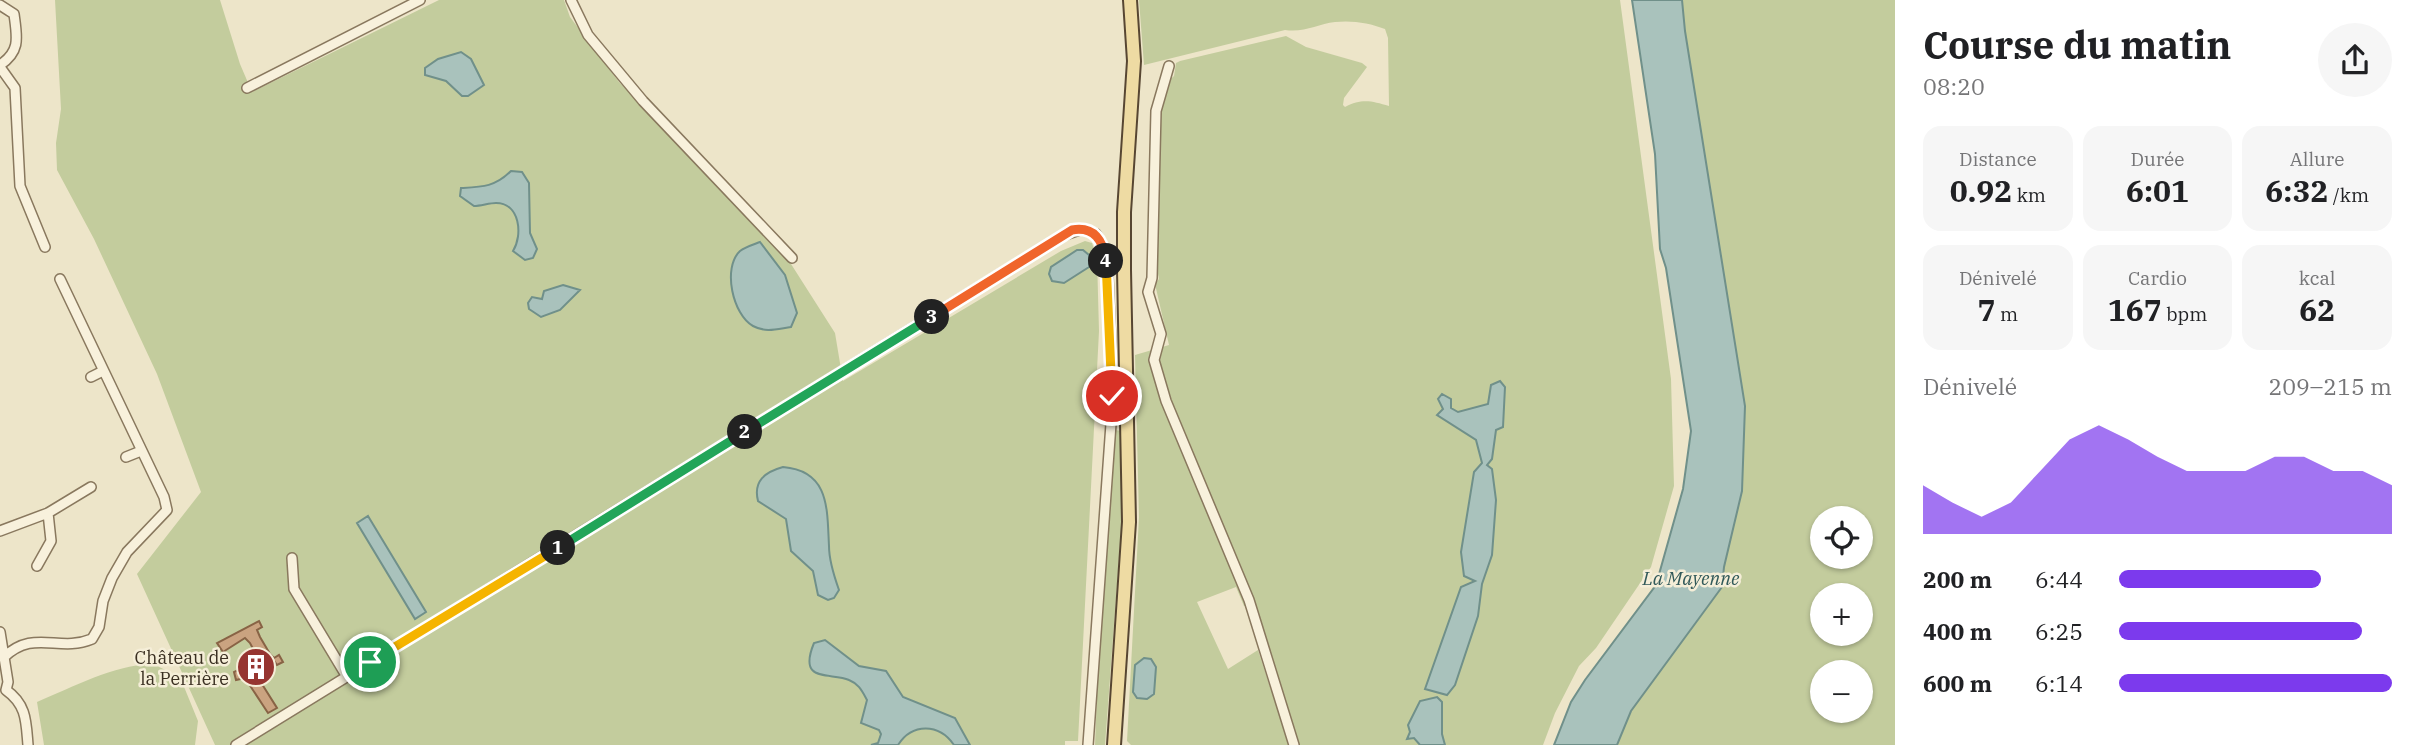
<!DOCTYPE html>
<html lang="fr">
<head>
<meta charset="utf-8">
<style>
	:root { --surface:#fff; --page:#f6f6f6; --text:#202124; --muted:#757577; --accent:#7c3aed }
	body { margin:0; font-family:"IBM Plex Serif",serif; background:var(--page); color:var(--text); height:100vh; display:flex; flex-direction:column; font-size:26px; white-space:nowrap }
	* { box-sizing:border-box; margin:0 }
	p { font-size:23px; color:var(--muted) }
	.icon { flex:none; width:38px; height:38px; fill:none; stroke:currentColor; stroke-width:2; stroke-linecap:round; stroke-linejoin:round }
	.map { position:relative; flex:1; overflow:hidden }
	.drawer { display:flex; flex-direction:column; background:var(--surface); width:525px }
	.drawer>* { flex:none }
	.controls { position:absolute; left:1810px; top:506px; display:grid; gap:14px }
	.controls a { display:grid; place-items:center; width:63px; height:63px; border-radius:50%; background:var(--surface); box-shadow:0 2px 5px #0004; font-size:35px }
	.pin { position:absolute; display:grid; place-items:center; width:60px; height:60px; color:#fff; margin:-30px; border:4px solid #fff; border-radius:50%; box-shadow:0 2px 7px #0007 }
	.km { position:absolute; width:35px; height:35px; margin:-18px; border-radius:50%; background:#222; color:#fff; font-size:19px; line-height:35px; text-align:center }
	.round { display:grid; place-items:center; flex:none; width:74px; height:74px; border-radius:37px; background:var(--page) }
	.head { display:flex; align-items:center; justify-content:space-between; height:119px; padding:0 28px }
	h1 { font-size:38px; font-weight:700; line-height:52px }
	.stats { display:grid; grid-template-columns:repeat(3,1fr); gap:10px; height:119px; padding:7px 28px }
	.stats div { display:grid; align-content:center; border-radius:18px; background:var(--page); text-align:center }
	.stats b { font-size:30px; font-weight:700 }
	.stats small { font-size:19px; font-weight:400 }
	.stats p { font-size:19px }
	.chart { height:196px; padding:14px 28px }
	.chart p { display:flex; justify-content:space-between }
	.chart svg { width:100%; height:126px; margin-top:7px; fill:var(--accent); opacity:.7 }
	ul { padding:0 28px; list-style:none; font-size:23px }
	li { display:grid; grid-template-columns:112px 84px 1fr; align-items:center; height:52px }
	li i { height:18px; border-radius:9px; background:var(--accent) }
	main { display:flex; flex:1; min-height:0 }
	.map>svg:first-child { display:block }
</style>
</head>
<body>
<main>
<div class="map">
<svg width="1895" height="745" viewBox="0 0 1895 745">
	<rect width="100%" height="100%" fill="#ede5c9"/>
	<path fill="#c3cc9d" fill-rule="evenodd" d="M 55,0 L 220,0 L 240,64 L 252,92 L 439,0 L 564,0 L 570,17 L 619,82 L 777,242 L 835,333 L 843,381 L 1061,251 L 1085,241 L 1092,243 L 1097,258 L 1099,331 L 1078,741 L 1065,741 L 1065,745 L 215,745 L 137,574 L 201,492 L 157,374 L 94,239 L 57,170 L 56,143 L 61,109 Z
		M 1139,0 L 1620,0 L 1671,379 L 1674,486 L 1651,567 L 1596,648 L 1579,666 L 1555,713 L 1543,745 L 1297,745 L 1251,605 L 1244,606 L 1236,587 L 1197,602 L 1228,669 L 1258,650 L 1289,745 L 1131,745 L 1127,741 L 1139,517 L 1135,355 L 1169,345 L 1155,284 L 1159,279 L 1155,259 L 1158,118 L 1166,83 L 1174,76 L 1176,63 L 1180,61 L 1286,36 L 1306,47 L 1362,63 L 1367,67 L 1344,98 L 1343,105 L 1345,107 C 1362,98 1372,101 1389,106 L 1388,38 L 1385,29 C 1370,23 1352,20 1335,22 C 1318,24 1304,33 1285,30 L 1144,65 Z
		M 1682,0 L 1895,0 L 1895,745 L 1617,745 L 1631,711 L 1722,587 L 1724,567 L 1742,491 L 1745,406 L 1685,31 ZM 1822,518 L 1860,518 L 1860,556 L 1822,556 ZM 1822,595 L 1860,595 L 1860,634 L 1822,634 ZM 1822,672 L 1860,672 L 1860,710 L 1822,710 Z
		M 1115,430 L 1121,431 L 1122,437 L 1122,517 L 1105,745 L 1095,745 L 1100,620 Z
		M 153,664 L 180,677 L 198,721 L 195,745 L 44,745 L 37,702 C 73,687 113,665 153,664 Z"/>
	<path fill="#a9c2bc" stroke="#70908a" stroke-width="2" d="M 1632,0 L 1682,0 L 1685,31 L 1745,406 L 1742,491 L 1724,567 L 1722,587 L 1631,711 L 1617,745 L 1554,745 L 1571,702 L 1585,680 L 1656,585 L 1683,489 L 1691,431 L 1666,268 L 1660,249 L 1655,154 Z
		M 461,52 L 471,59 L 484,85 L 468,96 L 462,96 L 446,81 L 425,75 L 425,68 L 438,59 Z
		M 511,171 L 522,172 L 529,183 L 530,233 L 537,249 L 533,258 L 525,260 L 513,251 C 523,235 520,203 496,203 C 489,203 481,206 474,206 L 460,196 L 461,188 C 482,187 495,187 511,171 Z
		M 760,242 L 785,275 L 797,313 L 791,327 C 777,329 766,333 753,326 C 733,315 722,268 740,251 C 745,247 755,244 760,242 Z
		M 1077,250 L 1083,250 L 1089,255 L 1089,267 L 1064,283 L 1052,281 L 1049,274 L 1051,267 Z
		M 563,285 L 580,290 L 560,310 L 541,317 L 529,309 L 528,303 L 532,297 L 542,299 L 544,291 Z
		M 1500,381 L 1505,387 L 1503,427 L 1496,430 L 1492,459 L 1487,465 L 1492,469 L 1496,500 L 1492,555 L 1482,584 L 1478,616 L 1455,685 L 1447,695 L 1425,689 L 1461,587 L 1475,581 L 1464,576 L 1461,552 L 1474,472 L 1482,463 L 1476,440 L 1437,415 L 1443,409 L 1438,399 L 1442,394 L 1451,399 L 1451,408 L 1458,412 L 1488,404 L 1491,385 Z
		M 783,467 C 830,471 827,509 829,546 C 829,561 834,576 839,590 L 834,598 L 828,600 L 818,595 L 813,571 L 791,551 L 786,519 L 758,501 C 753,481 765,472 783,467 Z
		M 368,516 L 426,612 L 415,619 L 357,523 Z
		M 825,640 L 859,666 L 886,671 L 903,697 L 955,718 L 970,745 L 954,745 C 939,723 912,723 898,745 L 871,745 L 878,743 L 881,734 L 879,730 L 861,723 L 867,700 C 862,691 859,684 849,680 C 831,672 797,684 814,643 Z
		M 1144,658 L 1151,659 L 1156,667 L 1154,694 L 1147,699 L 1137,698 L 1133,692 L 1135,665 Z
		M 1437,697 L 1442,702 L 1442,734 L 1445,745 L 1420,745 L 1414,738 L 1407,739 L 1410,732 L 1408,725 L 1420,701 Z"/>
	<path fill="#caa380" stroke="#886345" stroke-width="2" d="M 259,621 L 262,627 L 257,630 L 260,637 L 270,654 L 274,658 L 279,655 L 283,662 L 277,665 L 275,662 L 255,673 L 277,708 L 268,713 L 245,678 L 236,680 L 234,672 L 259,660 L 250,643 L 245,638 L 223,652 L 217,643 Z"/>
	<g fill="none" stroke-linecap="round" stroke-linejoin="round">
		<defs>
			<path id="minor" d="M 571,0 L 588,35 L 643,101 L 792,258
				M 0,5 L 14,14 C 17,37 21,51 0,65
				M 1169,66 L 1156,111 L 1152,278 L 1148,292 L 1161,334 L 1154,360 L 1166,401 L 1249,600 L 1294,745
				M 0,67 L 15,88 L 20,186 L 45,247
				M 247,88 L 420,0
				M 91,377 L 103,371
				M 126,457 L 141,451
				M 0,531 L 48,513 L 91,487
				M 292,558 L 294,589 L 347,677
				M 37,566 L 51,541 L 48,513
				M 0,632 L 8,682 L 6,690 C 27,705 26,722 28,745
				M 3,658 C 34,628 58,653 92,639 L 99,627 L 103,601 L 112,578 L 127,552 L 167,510 L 164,497 L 60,279
				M 236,745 L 1062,236 L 1082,229 L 1096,234 L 1104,248 L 1108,278 L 1113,396 L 1088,745"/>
			<path id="major" d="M 1114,745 L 1129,522 L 1124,270 L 1124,212 L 1134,61 L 1130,0"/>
		</defs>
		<use href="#minor" stroke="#89785e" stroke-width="12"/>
		<use href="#major" stroke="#574632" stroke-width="16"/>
		<use href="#minor" stroke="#f8f1dc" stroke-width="9"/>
		<use href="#major" stroke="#eedba3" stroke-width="12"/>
	</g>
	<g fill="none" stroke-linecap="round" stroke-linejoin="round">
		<defs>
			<path id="split-1" d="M 370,662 L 558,548"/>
			<path id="split-2" d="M 558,548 L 745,432"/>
			<path id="split-3" d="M 745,432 L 932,317"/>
			<path id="split-4" d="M 932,317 L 1072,230 C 1095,226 1103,241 1106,261"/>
			<path id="split-5" d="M 1106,261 L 1112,396"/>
		</defs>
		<use href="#split-1" stroke="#fff" stroke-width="14"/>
		<use href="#split-2" stroke="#fff" stroke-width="14"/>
		<use href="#split-3" stroke="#fff" stroke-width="14"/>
		<use href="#split-4" stroke="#fff" stroke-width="14"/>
		<use href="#split-5" stroke="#fff" stroke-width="14"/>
		<use href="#split-1" stroke="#f5b400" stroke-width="9"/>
		<use href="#split-2" stroke="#22a559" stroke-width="9"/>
		<use href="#split-3" stroke="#22a559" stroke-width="9"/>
		<use href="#split-4" stroke="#f0652b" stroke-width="9"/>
		<use href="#split-5" stroke="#f5b400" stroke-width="9"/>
	</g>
	<defs>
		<symbol id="building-disc" viewBox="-11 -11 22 22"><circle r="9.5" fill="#963530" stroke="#f5eed8"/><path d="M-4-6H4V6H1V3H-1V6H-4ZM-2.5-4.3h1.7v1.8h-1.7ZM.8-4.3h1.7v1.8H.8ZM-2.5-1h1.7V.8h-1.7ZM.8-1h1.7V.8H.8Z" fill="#fff"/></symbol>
	</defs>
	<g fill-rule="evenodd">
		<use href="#building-disc" x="234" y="645" width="44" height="44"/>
	</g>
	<g text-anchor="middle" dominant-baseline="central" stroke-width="5" stroke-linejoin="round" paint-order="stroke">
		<g font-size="18" fill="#3a2f21" stroke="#f5eed8" text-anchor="end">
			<text x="229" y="657">Château de<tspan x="229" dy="21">la Perrière</tspan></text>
		</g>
		<g font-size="19" font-style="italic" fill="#315959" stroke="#f5eed8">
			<text x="1691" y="578">La Mayenne</text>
		</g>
	</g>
</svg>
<div class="controls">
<a><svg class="icon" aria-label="locate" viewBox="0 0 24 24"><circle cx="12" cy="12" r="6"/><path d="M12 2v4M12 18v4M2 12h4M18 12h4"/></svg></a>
<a>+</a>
<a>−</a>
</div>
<div class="pin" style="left:370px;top:662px;background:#1e9e55"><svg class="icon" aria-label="arrive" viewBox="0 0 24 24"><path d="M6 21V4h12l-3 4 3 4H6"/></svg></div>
<div class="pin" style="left:1112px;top:396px;background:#d93025"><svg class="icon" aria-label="check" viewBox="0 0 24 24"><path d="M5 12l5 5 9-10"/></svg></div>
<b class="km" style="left:558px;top:548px">1</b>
<b class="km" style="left:745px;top:432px">2</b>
<b class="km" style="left:932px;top:317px">3</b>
<b class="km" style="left:1106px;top:261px">4</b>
</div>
<section class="drawer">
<div class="head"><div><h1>Course du matin</h1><p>08:20</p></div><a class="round"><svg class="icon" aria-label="share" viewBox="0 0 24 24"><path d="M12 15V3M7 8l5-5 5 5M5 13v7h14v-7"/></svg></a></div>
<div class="stats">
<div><p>Distance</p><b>0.92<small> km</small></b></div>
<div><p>Durée</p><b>6:01</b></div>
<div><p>Allure</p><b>6:32<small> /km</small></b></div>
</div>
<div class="stats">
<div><p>Dénivelé</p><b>7<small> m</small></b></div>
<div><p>Cardio</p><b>167<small> bpm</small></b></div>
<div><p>kcal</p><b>62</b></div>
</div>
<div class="chart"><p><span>Dénivelé</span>209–215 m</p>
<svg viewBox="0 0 160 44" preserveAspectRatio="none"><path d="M0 44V27L10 33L20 38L30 33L40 22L50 11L60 6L70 11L80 17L90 22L100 22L110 22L120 17L130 17L140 22L150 22L160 27V44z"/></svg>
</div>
<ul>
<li><b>200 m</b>6:44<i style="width:74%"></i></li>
<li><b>400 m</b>6:25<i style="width:89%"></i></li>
<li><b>600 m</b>6:14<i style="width:100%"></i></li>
</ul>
</section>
</main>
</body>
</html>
